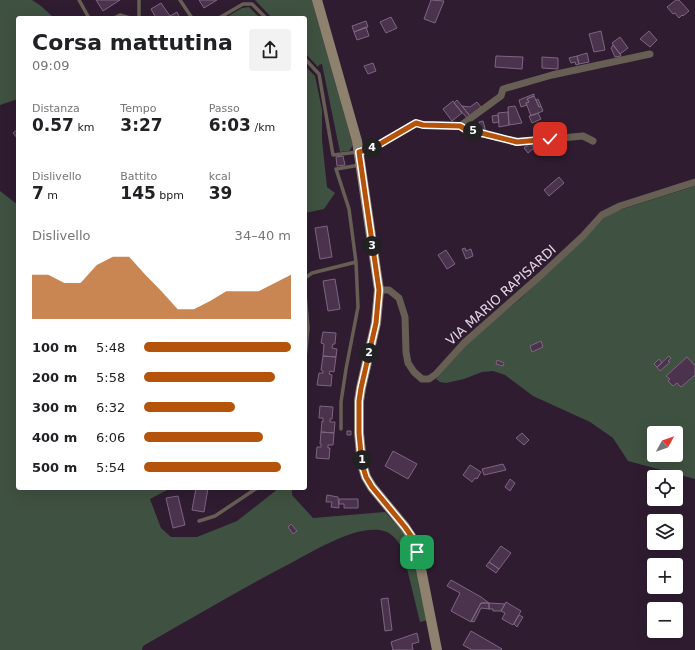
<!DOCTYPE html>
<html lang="it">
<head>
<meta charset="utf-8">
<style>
	:root { --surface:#fff; --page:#f2f2f2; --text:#202124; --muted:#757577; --accent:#b45309 }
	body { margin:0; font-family:"DejaVu Sans",sans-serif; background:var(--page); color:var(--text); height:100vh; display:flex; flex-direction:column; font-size:15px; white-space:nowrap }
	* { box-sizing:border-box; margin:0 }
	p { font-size:13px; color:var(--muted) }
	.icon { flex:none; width:22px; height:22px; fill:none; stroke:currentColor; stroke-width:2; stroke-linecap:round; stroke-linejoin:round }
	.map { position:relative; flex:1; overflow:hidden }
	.panel { position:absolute; left:16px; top:16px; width:291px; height:474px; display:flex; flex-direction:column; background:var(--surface); border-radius:4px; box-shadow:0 4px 16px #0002 }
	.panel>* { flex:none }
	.needle { width:26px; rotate:50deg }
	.tools { position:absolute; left:647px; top:426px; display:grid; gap:8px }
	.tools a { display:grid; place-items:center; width:36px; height:36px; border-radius:4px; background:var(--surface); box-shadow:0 4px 16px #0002; font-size:20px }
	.pin { position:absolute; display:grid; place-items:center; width:34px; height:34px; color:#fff; margin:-17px; border-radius:8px; box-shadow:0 2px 6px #0006 }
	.km { position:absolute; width:20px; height:20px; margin:-10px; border-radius:50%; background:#222; color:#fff; font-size:11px; line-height:20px; text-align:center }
	.round { display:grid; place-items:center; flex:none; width:42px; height:42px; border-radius:4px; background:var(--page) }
	.head { display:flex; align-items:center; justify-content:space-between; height:68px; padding:0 16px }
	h1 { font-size:22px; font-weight:700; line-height:30px }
	.stats { display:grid; grid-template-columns:repeat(3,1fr); gap:6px; height:68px; padding:4px 16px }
	.stats div { display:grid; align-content:center }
	.stats b { font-size:17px; font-weight:700 }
	.stats small { font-size:11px; font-weight:400 }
	.stats p { font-size:11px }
	.chart { height:112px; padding:8px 16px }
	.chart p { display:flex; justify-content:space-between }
	.chart svg { width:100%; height:72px; margin-top:4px; fill:var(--accent); opacity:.7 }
	ul { padding:0 16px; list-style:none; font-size:13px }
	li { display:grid; grid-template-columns:64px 48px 1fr; align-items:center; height:30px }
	li i { height:10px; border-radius:5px; background:var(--accent) }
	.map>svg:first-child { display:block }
</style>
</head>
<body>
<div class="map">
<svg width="695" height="650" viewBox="0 0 695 650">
	<rect width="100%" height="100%" fill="#2f1c31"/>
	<path fill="#3f5141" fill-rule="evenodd" d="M 0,0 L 32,0 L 41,6 L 54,18 L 18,18 L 18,99 L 0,105 Z
		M 255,0 L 312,0 L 353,145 L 349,151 L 340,152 L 322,64 L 319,65 L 318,67 L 305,53 L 305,18 L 272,18 Z
		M 249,7 L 260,18 L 225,18 L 242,8 Z
		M 305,66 L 315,76 L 322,110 L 322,140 L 327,187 L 335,193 L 324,209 L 305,213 Z
		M 695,186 L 695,479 L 628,461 L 613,438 L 590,422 L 533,396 L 505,375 L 493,371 L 482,372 L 464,379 L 446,383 L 440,382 L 436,379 L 468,343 L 521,298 L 586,237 L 605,217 L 613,212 ZM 654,433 L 676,433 L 676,455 L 654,455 Z
		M 0,191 L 18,205 L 18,488 L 171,488 L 150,499 L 161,528 L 171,537 L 197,537 L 237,521 L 279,488 L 292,488 L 292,495 L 313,518 L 385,512 L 402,531 L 412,548 L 428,620 L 420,622 L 402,548 C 396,538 390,531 379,530 C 352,527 314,551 291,563 C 241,589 192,618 143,646 L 142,650 L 0,650 Z"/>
	<path fill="#4b334d" stroke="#7d667f" d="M 96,0 L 120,0 L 103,11 Z
		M 199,0 L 217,0 L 204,8 Z
		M 431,0 L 444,1 L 435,23 L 424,19 Z
		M 676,0 L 679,0 L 689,11 L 683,16 L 682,15 L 679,18 L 675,13 L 673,14 L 667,7 Z
		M 161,3 L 170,16 L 177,12 L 180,18 L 156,18 L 151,9 Z
		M 391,17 L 397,28 L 386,33 L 380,22 Z
		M 366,21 L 368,27 L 354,32 L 352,26 Z
		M 366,27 L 369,36 L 357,40 L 354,32 Z
		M 601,31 L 605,50 L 594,52 L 589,34 Z
		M 649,31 L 657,40 L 650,47 L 640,39 Z
		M 620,37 L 628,48 L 620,54 L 612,43 Z
		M 613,45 L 620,54 L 621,56 L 615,57 L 611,48 Z
		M 587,53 L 589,62 L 579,64 L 577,56 Z
		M 496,56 L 523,57 L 522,69 L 495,67 Z
		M 577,56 L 579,64 L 576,65 L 575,62 L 571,63 L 569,58 Z
		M 542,57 L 558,58 L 558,69 L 542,68 Z
		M 373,63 L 376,71 L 368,74 L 364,66 Z
		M 534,94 L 534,96 L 527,99 L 529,102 L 526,103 L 527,105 L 521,107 L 519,100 Z
		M 534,96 L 539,107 L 541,106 L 543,111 L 531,116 L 526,103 L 529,102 L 527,99 Z
		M 538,99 L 541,106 L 539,107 L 536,100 Z
		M 457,100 L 470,116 L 467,118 L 454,103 Z
		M 453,101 L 462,113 L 452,121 L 443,109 Z
		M 477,102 L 481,107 L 470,116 L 462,106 L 470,107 Z
		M 515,106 L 522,123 L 509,125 L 508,107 Z
		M 508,112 L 509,125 L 499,127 L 498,113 Z
		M 538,113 L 541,119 L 532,123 L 529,116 Z
		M 498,115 L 499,122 L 493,123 L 492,116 Z
		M 483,121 L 486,132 L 478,130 L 480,128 L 479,122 Z
		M 18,129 L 18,139 L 13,133 Z
		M 530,143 L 534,148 L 528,153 L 524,148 Z
		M 343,156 L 345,165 L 337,166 L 336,157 Z
		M 559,177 L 564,183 L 549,196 L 544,190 Z
		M 327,226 L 332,257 L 320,259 L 315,228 Z
		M 465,248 L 466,251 L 471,249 L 473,256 L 466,259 L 462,249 Z
		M 446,250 L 455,264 L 447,269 L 438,255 Z
		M 335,279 L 340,309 L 328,311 L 323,281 Z
		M 323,332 L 336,333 L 335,344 L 333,344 L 332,348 L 337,349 L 336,357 L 323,356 L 324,344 L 321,343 Z
		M 541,341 L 543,347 L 532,352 L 530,346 Z
		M 323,356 L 336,357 L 334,372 L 330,371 L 329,374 L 332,375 L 331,386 L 317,385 L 319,373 L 323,373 L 323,371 L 321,370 Z
		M 669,356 L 671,358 L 668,361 L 670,362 L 660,371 L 657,367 Z
		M 687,357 L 695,366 L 695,375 L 681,387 L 677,383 L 673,386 L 668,381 L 670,379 L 666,376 Z
		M 659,359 L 662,363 L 657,367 L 654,364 Z
		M 497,360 L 504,363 L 503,366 L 496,364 Z
		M 320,406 L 333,407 L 332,419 L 330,419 L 330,422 L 335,422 L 334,433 L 321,432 L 322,421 L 323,422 L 323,418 L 319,418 Z
		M 347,431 L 351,431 L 351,435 L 347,435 Z
		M 321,432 L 334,433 L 333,445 L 328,445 L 328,448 L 330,448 L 329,459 L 316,458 L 317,447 L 321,447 L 321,444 L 320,444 Z
		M 522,433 L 529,440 L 524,445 L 516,438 Z
		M 393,451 L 417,464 L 408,479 L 385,466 Z
		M 503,464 L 506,470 L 484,475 L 482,469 Z
		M 470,465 L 481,472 L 477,479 L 475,478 L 472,482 L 463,475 Z
		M 510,479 L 515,483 L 510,491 L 505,487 Z
		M 196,488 L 208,488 L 204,512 L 192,510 Z
		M 327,495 L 338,497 L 339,508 L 331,507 L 332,502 L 326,502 Z
		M 178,496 L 185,525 L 173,528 L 166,498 Z
		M 339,499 L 358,499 L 358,508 L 344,508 L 344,504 L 339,504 Z
		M 291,524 L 297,531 L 293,534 L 288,527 Z
		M 501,546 L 511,553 L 499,569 L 489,562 Z
		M 489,562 L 499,569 L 496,573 L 486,566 Z
		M 451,580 L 481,597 L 489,603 L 481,603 L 471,622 L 451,611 L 460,593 L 447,586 Z
		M 388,598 L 392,630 L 385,631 L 381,599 Z
		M 506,602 L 521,611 L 513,625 L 502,619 L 505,613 L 501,611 Z
		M 481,603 L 489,603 L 489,609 L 481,608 L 474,622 L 471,621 Z
		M 489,603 L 505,604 L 501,611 L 493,611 L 493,609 L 489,609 Z
		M 519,615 L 523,617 L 517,627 L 514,624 Z
		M 471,631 L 502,649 L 501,650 L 472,650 L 463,645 Z
		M 417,633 L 419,642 L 412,644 L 413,650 L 393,650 L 391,642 Z"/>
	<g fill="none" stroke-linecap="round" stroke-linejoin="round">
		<path stroke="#675f53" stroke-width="3.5" d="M 79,0 L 89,18
			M 180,0 L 192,18
			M 114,18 L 120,15 L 130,18
			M 139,18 L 139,0
			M 219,18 L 243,4 L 252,4 L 266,18
			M 305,59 L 319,74 L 333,155 L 358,152
			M 305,278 L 312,273 L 356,262
			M 305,294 L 308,328 L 305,359
			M 341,429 L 341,402 L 346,369 L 358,307 L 356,262 L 349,209 L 336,169 L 360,165
			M 199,521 L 215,516 L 257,488"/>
		<path stroke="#675f53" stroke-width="7" d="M 460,126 L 465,129 L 517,142 L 583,136 L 593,141
			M 359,152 L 373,148 L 416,123 L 423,125 L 460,126 L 501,96 L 503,89 L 552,75 L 650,54
			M 379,290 L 389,290 L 399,298 L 405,317 L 406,352 L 408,363 L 414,372 L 422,379 L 429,379 L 436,374 L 464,343 L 539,277 L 583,236 L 602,215 L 620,206 L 695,182"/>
		<path stroke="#8e816e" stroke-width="10" d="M 317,0 L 357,141 L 379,290 L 376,323 L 361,388 L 359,401 L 359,433 L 362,464 L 366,477 L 372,487 L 405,527 L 414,541 L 420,564 L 437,650"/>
	</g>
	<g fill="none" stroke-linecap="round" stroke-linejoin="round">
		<defs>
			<path id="route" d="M 417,552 L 414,540 L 405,527 L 372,487 L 366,477 L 362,464 L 359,433 L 359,401 L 361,388 L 376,323 L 379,290 L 359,152 L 373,148 L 416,123 L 423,125 L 460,126 L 465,129 L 517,142 L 550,139"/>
		</defs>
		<use href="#route" stroke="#fff" stroke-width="8"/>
		<use href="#route" stroke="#b45309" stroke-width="5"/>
	</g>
	<g text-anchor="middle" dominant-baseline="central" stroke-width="3" stroke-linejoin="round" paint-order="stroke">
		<g font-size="13" fill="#e1d5e3" stroke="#2f1c31">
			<text transform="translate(501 295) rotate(-42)">VIA MARIO RAPISARDI</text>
		</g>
	</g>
</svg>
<div class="tools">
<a><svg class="needle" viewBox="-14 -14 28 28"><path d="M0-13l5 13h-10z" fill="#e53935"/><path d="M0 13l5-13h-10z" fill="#757577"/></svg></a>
<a><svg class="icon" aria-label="locate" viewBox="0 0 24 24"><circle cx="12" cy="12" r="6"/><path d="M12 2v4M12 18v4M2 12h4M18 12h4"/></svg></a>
<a><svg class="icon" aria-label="layers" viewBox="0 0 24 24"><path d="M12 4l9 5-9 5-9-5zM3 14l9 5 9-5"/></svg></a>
<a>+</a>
<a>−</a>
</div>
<div class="pin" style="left:417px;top:552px;background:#1e9e55"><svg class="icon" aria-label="arrive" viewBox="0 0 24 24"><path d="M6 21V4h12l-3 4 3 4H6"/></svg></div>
<div class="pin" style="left:550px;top:139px;background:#d93025"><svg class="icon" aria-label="check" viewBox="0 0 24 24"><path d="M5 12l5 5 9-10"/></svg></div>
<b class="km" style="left:362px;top:460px">1</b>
<b class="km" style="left:369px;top:353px">2</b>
<b class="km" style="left:372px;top:246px">3</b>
<b class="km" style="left:372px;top:148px">4</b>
<b class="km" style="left:473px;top:131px">5</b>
<section class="panel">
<div class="head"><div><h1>Corsa mattutina</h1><p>09:09</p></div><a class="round"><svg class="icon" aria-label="share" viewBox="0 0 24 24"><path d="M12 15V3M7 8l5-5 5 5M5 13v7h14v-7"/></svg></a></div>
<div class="stats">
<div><p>Distanza</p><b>0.57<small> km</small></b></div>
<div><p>Tempo</p><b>3:27</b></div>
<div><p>Passo</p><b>6:03<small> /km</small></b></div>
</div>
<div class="stats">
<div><p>Dislivello</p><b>7<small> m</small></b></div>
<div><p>Battito</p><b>145<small> bpm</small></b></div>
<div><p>kcal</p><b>39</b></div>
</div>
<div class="chart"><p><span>Dislivello</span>34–40 m</p>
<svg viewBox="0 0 160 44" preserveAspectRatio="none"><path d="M0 44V17L10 17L20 22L30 22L40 11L50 6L60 6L70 17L80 27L90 38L100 38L110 33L120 27L130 27L140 27L150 22L160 17V44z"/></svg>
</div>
<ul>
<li><b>100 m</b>5:48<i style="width:100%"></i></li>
<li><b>200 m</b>5:58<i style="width:89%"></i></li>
<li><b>300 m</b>6:32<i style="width:62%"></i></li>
<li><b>400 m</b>6:06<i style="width:81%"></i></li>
<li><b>500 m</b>5:54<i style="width:93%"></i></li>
</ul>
</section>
</div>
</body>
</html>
